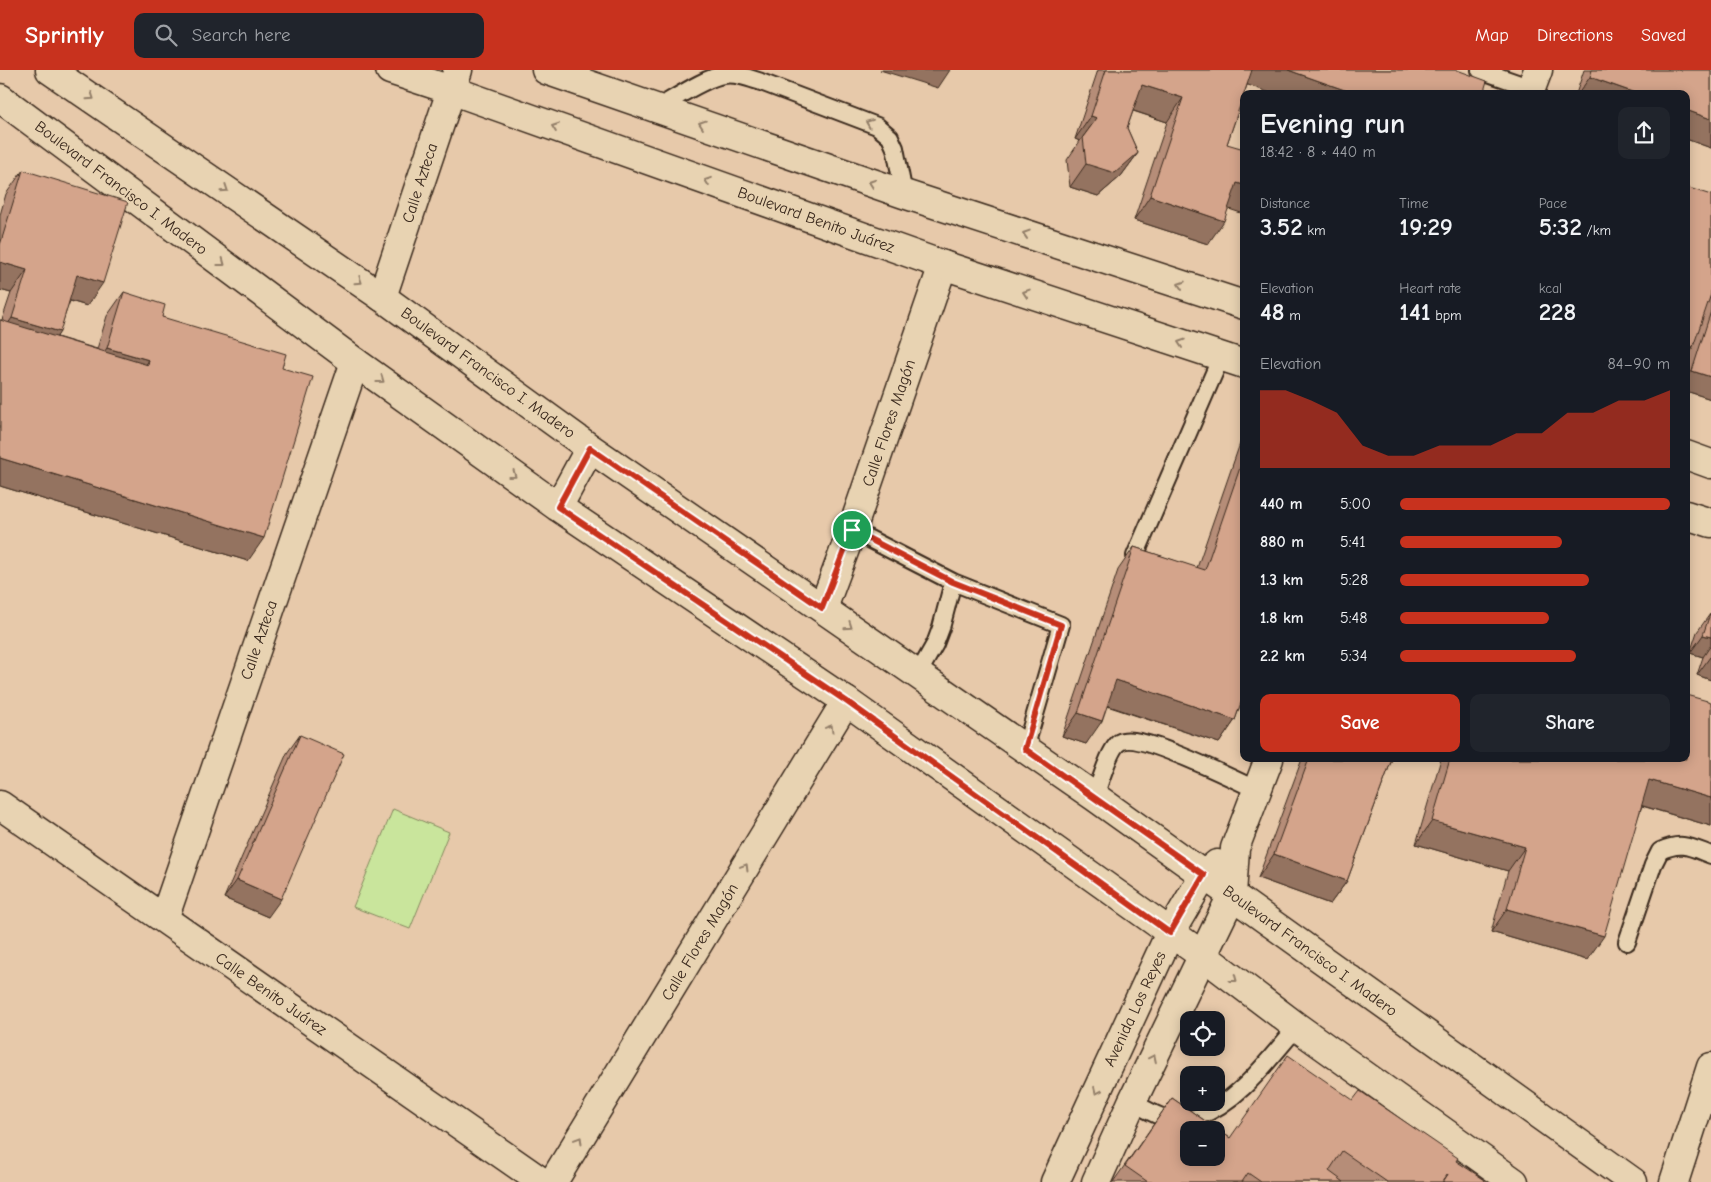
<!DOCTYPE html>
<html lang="en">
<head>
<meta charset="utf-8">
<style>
	:root { --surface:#171b24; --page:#20242c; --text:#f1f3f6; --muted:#9ea1a6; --accent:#c8321e }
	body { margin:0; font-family:"Comic Neue",sans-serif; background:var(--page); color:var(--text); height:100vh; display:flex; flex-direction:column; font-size:19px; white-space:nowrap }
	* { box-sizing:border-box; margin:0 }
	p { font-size:16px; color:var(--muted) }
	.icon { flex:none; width:28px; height:28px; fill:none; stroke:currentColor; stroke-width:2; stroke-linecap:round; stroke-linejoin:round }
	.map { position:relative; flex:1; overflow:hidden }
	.sheet { position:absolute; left:1240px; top:20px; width:450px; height:672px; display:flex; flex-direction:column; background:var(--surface); border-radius:10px; box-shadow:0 2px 12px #0003 }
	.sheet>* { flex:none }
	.fabs { position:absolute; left:1180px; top:941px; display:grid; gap:10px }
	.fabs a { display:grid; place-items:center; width:45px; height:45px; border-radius:10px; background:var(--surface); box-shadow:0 2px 12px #0003; font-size:25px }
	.pin { position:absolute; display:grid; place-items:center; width:42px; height:42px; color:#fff; margin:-21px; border:2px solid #fff; border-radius:50%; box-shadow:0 1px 5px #0007 }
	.round { display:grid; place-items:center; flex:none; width:52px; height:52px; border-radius:10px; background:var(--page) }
	.head { display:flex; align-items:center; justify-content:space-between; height:85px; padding:0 20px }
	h1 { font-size:28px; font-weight:800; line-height:38px }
	.metrics { display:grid; grid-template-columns:repeat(3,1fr); gap:8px; height:85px; padding:5px 20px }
	.metrics div { display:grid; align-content:center }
	.metrics b { font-size:25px; font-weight:800 }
	.metrics small { font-size:14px; font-weight:400 }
	.metrics p { font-size:14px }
	.chart { height:140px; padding:10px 20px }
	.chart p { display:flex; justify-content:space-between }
	.chart svg { width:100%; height:90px; margin-top:5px; fill:var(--accent); opacity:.7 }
	.cta { display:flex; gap:10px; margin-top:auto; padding:10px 20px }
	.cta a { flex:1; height:58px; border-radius:10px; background:var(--accent); color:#fff; font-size:20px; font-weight:800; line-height:58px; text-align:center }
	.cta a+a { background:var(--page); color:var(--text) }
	ul { padding:0 20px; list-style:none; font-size:16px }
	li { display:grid; grid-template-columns:80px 60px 1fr; align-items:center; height:38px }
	li i { height:12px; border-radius:6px; background:var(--accent) }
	header { display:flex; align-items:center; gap:30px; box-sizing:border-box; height:70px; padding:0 25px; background:var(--accent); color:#fff }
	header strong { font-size:24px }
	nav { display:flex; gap:28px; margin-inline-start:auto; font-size:18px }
	.search { width:350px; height:45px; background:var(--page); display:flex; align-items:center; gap:12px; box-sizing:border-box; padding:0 18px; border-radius:10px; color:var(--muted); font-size:19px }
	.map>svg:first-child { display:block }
</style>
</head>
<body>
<header>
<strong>Sprintly</strong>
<div class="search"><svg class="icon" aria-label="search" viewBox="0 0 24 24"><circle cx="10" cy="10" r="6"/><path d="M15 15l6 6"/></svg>Search here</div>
<nav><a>Map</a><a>Directions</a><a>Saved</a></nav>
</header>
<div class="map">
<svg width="1711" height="1112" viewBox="0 0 1711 1112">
	<rect width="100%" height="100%" fill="#e7c9aa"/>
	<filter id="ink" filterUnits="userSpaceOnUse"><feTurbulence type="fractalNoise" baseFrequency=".02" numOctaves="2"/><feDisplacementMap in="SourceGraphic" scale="10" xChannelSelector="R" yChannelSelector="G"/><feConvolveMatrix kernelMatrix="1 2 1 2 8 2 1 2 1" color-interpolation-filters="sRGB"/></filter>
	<g filter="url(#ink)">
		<path fill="#c9e59c" stroke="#82885d" d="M 393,739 L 449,762 L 410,859 L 353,837 Z"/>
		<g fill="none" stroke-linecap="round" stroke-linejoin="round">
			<defs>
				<path id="lane" d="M 1480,0 L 1531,18
					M 657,38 C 674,29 704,8 723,5 C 736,3 749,8 761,12 L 877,56 L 890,67 L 895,78 L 904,124
					M 852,460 L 953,512 L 941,558 L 935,574 L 918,604
					M 1135,486 L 1221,287
					M 953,512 L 1061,555 L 1025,679
					M 1095,727 C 1099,715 1110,677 1120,672 C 1138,661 1235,710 1257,720
					M 1627,872 L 1653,795 L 1660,781 C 1682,771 1690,777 1711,785
					M 1132,1032 C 1147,1040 1164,1051 1182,1051 C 1187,1051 1192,1048 1197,1047 C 1239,1032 1268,990 1297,957"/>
				<path id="street" d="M 1529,24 L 1538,0
					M 382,227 L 458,0
					M 823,538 L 852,460 L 943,195
					M 0,735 L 542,1112
					M 164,849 L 355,292
					M 553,1112 L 846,631
					M 1674,1112 L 1711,997"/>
				<path id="secondary" d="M 50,0 L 382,227 L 590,378 L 1095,727 L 1633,1112
					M 390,0 L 451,20 L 943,195 L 1244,294
					M 546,0 L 904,124 L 1244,235
					M 0,28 L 355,292 L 558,437 L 846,631 L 1202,885 L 1297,957 L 1514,1112
					M 1686,385 L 1711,394
					M 558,437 L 590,378
					M 1686,445 L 1711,453
					M 1055,1112 L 1170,863 L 1204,805 L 1217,794
					M 1096,1112 L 1132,1032 L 1232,825 L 1235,778 L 1269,689"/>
			</defs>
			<use href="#lane" stroke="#3b2a1e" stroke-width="20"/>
			<use href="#street" stroke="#3b2a1e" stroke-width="31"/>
			<use href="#secondary" stroke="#3b2a1e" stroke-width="31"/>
			<use href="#lane" stroke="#e8d3b2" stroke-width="16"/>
			<use href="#street" stroke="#e8d3b2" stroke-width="28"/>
			<use href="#secondary" stroke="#e8d3b2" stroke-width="28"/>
		</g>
		<path fill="#b68d78" stroke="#3b2a1e" d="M 1098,0 L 1457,0 L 1247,15 L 1227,74 L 1228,139 L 1208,174 L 1134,150 L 1167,52 L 1133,41 L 1127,58 L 1138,83 L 1121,106 L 1098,126 L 1070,117 L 1067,90 L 1080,71 L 1075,69 Z
			M 1584,0 L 1711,0 L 1711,78 L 1686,69 L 1686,24 L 1576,24 Z
			M 23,100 L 87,236 L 70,231 L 57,267 L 97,279 L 107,246 L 124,222 L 162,247 L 282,298 L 248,491 L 0,416 L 0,250 L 2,250 L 11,223 L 0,220 L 0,145 L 6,124 Z
			M 1711,125 L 1711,329 L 1686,321 L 1686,297 L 1693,275 Z
			M 1244,362 L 1244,624 L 1235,650 L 1219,673 L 1107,636 L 1086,674 L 1062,666 L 1118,500 L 1134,477 L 1197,498 Z
			M 1710,544 L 1711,544 L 1711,610 L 1697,605 L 1703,587 L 1690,583 L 1697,562 Z
			M 1711,632 L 1711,756 L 1642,736 L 1587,890 L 1491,862 L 1508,801 L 1416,774 L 1441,689 L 1686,689 Z
			M 300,665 L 268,847 L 224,828 L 287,683 Z
			M 1302,689 L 1392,689 L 1347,811 L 1330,834 L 1258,808 Z
			M 1172,1028 L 1230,1068 L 1353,1030 L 1456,1091 L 1484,1112 L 1113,1112 Z"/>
		<path fill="#947361" stroke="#3b2a1e" d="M 880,0 L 950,0 L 938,18 Z
			M 1248,0 L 1288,0 L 1356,24 L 1273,24 L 1240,12 Z
			M 1590,7 L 1638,24 L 1578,24 Z
			M 1142,15 L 1183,28 L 1167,52 L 1125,38 Z
			M 1686,40 L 1711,49 L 1711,78 L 1686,69 Z
			M 1091,46 L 1097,48 L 1080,71 L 1075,69 Z
			M 1138,83 L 1121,106 L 1098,126 L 1070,117 L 1086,94 Z
			M 1237,113 L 1244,115 L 1244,144 L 1220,136 Z
			M 1150,126 L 1224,151 L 1208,174 L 1134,150 Z
			M 0,192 L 27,200 L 11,223 L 0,220 Z
			M 77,205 L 103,213 L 87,236 L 61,228 Z
			M 12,248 L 60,262 L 44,286 L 0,265 Z
			M 1686,275 L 1693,277 L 1686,286 Z
			M 107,278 L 149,290 L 133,314 L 90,301 Z
			M 1692,301 L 1711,307 L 1711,329 L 1686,321 L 1686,309 Z
			M 0,388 L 264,468 L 248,491 L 0,416 Z
			M 1703,565 L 1711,567 L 1711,575 L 1703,587 L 1690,583 Z
			M 1710,587 L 1711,588 L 1711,610 L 1697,605 Z
			M 1116,610 L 1235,650 L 1219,673 L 1100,633 Z
			M 1078,643 L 1102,651 L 1086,674 L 1062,666 Z
			M 1649,710 L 1711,728 L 1711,756 L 1633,733 Z
			M 1432,751 L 1525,777 L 1508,801 L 1416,774 Z
			M 1274,784 L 1347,811 L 1330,834 L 1258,808 Z
			M 237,810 L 281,829 L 268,847 L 224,828 Z
			M 1507,839 L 1604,866 L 1587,890 L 1491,862 Z"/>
		<path fill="#d4a48b" stroke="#3b2a1e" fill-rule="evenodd" d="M 1106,0 L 1252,0 L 1227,74 L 1244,79 L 1244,115 L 1237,113 L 1224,151 L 1150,126 L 1183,28 L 1142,15 L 1127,58 L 1138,83 L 1115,103 L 1086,94 L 1083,67 L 1097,48 L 1091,46 Z
			M 1288,0 L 1457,0 L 1487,11 L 1483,24 L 1356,24 Z
			M 1592,0 L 1711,0 L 1711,49 L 1686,40 L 1686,24 L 1638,24 L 1590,7 Z
			M 23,100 L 128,132 L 103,213 L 77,205 L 60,262 L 12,248 L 27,200 L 0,192 L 0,175 Z
			M 1686,117 L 1711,125 L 1711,224 L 1693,277 L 1686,275 Z
			M 124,222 L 165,235 L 162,247 L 286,284 L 282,298 L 313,307 L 264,468 L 0,388 L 0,250 L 148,295 L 149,290 L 107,278 Z
			M 1711,241 L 1711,307 L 1692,301 Z
			M 1244,386 L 1244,624 L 1235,650 L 1116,610 L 1102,651 L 1078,643 L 1134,477 L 1205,500 Z
			M 1710,544 L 1711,544 L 1711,567 L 1703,565 Z
			M 1686,579 L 1690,580 L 1686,592 Z
			M 1686,625 L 1711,632 L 1711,728 L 1649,710 L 1604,866 L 1507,839 L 1525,777 L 1432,751 L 1450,689 L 1686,689 Z
			M 300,665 L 344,684 L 281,829 L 237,810 Z
			M 1309,689 L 1392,689 L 1347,811 L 1274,784 Z
			M 1288,985 L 1353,1030 L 1360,1021 L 1458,1088 L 1456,1091 L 1485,1110 L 1484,1112 L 1443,1112 L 1448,1104 L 1442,1112 L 1387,1112 L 1342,1081 L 1329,1101 L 1344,1112 L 1261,1112 L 1248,1103 L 1242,1112 L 1148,1112 L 1125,1096 L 1172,1028 L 1230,1068 ZM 1189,1060 L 1216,1060 L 1216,1088 L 1189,1088 Z"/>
		<defs><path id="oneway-chevron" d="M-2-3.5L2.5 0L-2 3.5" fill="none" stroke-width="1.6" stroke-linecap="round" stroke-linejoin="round" transform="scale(1.25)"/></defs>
		<g stroke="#927e68">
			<use href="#oneway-chevron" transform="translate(91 27) rotate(34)"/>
			<use href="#oneway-chevron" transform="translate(869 53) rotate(-158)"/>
			<use href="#oneway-chevron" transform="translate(702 54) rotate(-161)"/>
			<use href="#oneway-chevron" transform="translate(555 57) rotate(-160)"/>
			<use href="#oneway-chevron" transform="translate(708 111) rotate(-160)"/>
			<use href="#oneway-chevron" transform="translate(872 113) rotate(-161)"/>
			<use href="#oneway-chevron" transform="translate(225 119) rotate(34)"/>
			<use href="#oneway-chevron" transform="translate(1026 164) rotate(-162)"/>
			<use href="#oneway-chevron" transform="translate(222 193) rotate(37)"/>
			<use href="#oneway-chevron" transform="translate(359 211) rotate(34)"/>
			<use href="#oneway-chevron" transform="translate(1181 215) rotate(-162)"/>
			<use href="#oneway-chevron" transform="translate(1026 223) rotate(-162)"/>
			<use href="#oneway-chevron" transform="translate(1181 273) rotate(-162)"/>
			<use href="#oneway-chevron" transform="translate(381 310) rotate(36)"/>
			<use href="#oneway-chevron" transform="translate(513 405) rotate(36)"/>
			<use href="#oneway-chevron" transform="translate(849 556) rotate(35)"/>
			<use href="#oneway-chevron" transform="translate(830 658) rotate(-59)"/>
			<use href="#oneway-chevron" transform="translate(745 797) rotate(-59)"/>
			<use href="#oneway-chevron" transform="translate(1234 909) rotate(37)"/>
			<use href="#oneway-chevron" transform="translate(1153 988) rotate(-64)"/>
			<use href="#oneway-chevron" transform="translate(1097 1021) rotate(115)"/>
			<use href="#oneway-chevron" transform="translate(579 1070) rotate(-59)"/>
		</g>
	</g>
	<g fill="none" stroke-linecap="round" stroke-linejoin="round" filter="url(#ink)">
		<defs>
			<path id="route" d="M 590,378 L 822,538 L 852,460 L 953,512 L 1061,555 L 1025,679 L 1204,805 L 1170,863 L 846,631 L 558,437 Z"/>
		</defs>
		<use href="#route" stroke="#fff" stroke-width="10"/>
		<use href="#route" stroke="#c8321e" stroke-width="6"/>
	</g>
	<g text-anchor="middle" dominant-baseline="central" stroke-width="4.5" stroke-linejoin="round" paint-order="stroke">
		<g font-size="16" fill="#3b2a1e" stroke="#e8d3b2">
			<text transform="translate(420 113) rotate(-72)">Calle Azteca</text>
			<text transform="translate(121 118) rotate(37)">Boulevard Francisco I. Madero</text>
			<text transform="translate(816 150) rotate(20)">Boulevard Benito Juárez</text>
			<text transform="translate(488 303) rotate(36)">Boulevard Francisco I. Madero</text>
			<text transform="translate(889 353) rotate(-71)">Calle Flores Magón</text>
			<text transform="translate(259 570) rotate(-71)">Calle Azteca</text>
			<text transform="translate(700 872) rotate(-59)">Calle Flores Magón</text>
			<text transform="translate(1310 881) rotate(36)">Boulevard Francisco I. Madero</text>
			<text transform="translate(271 924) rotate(35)">Calle Benito Juárez</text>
			<text transform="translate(1135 939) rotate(-65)">Avenida Los Reyes</text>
		</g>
	</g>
</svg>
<div class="fabs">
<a><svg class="icon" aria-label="locate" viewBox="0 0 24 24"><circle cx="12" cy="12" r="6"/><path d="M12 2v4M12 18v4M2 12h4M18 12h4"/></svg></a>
<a>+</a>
<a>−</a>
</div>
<div class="pin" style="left:852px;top:460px;background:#1e9e55"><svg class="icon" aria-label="arrive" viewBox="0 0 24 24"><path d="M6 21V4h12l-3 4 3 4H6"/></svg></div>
<section class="sheet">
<div class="head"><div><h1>Evening run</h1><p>18:42 · 8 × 440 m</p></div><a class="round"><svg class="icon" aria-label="share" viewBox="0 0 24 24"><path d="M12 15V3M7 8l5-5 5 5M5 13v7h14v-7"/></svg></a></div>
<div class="metrics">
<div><p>Distance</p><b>3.52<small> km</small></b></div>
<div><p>Time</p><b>19:29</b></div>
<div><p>Pace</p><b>5:32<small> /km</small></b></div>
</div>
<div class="metrics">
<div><p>Elevation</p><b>48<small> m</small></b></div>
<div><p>Heart rate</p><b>141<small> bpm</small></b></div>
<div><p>kcal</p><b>228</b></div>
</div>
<div class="chart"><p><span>Elevation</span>84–90 m</p>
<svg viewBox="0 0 160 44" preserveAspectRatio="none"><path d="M0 44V6L10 6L20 11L30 17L40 33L50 38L60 38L70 33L80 33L90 33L100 27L110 27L120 17L130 17L140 11L150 11L160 6V44z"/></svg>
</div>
<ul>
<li><b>440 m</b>5:00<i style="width:100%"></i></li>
<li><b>880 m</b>5:41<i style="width:60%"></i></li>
<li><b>1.3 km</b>5:28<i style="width:70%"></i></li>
<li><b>1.8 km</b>5:48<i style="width:55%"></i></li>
<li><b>2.2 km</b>5:34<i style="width:65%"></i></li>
</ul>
<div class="cta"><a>Save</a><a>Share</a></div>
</section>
</div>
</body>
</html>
